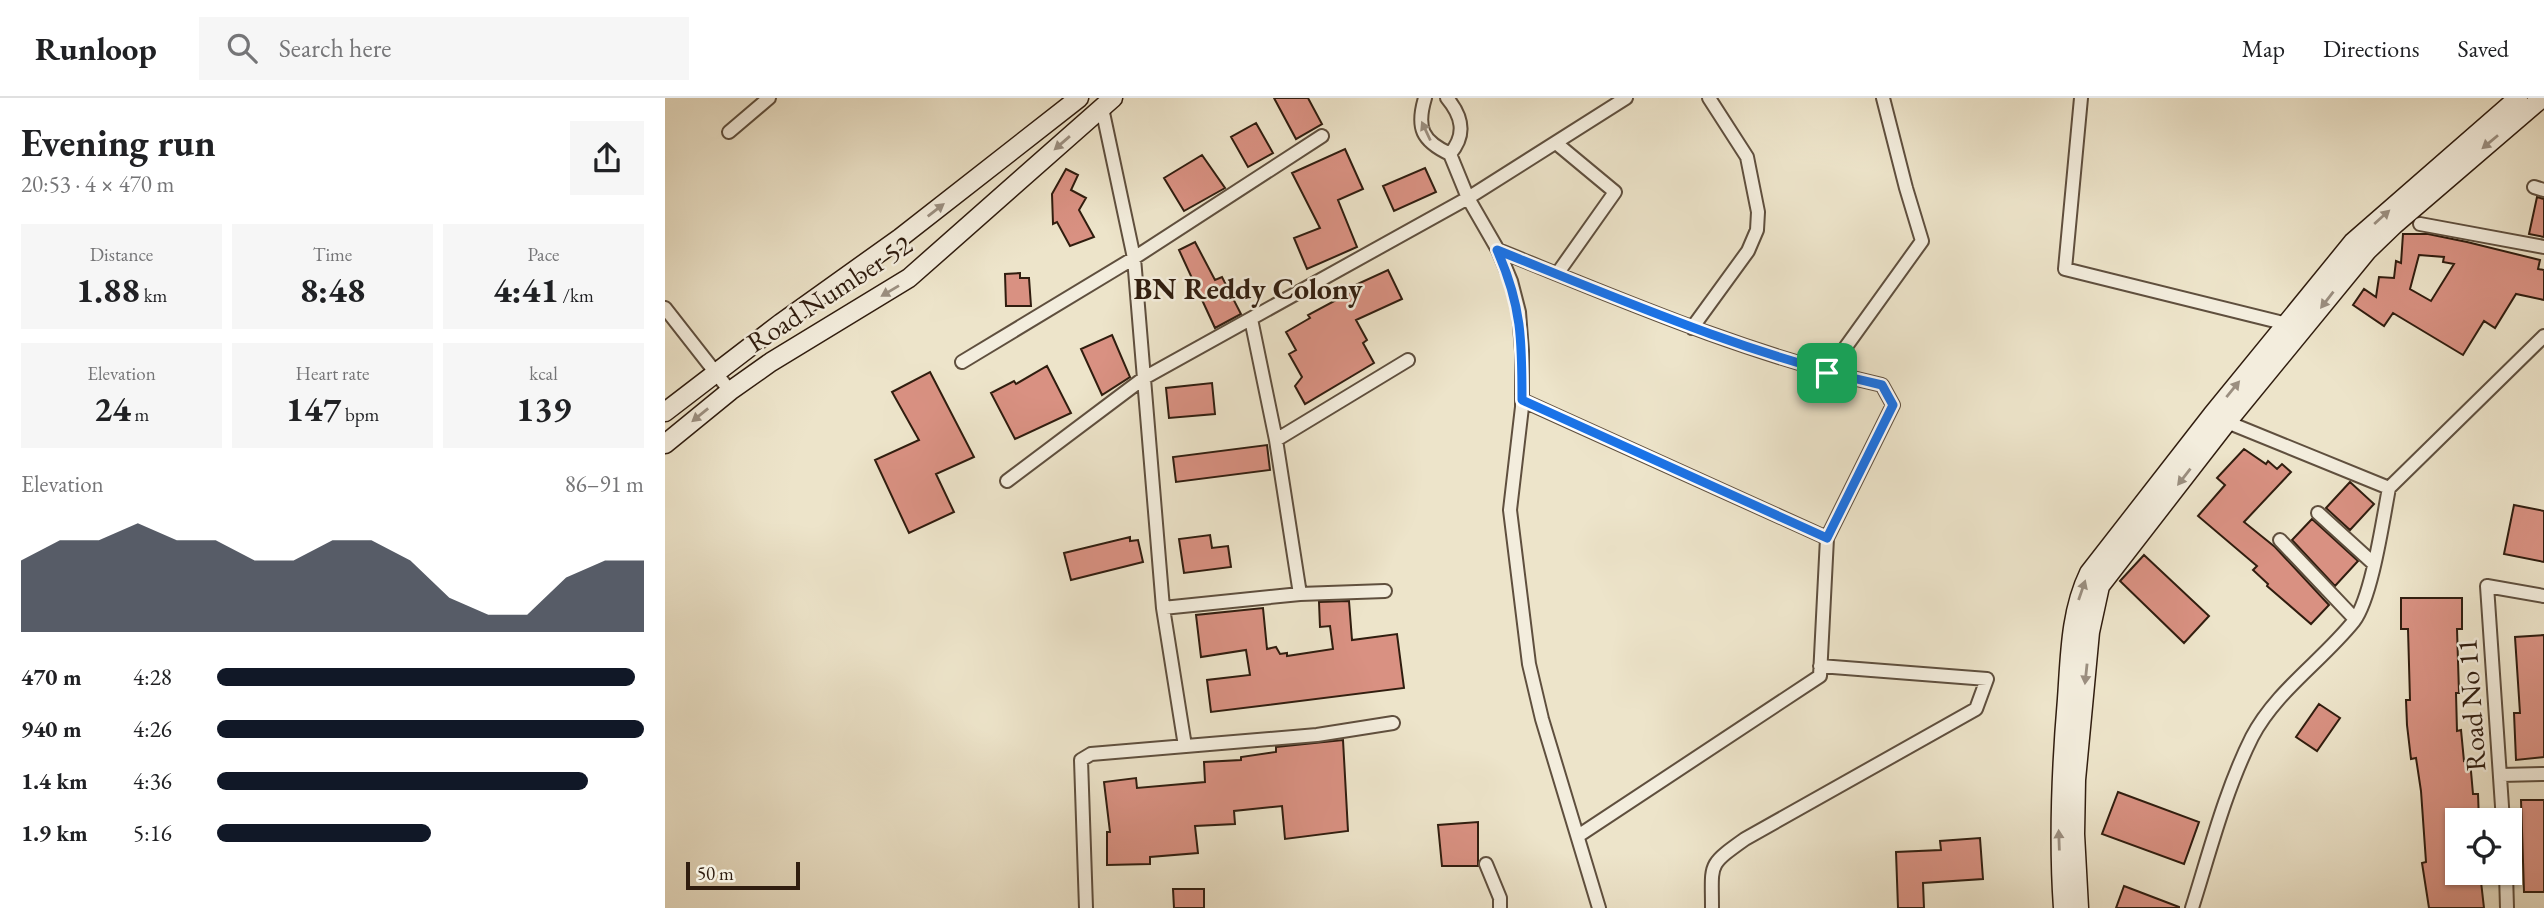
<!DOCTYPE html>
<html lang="en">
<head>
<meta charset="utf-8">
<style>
	:root { --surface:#fff; --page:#f6f6f6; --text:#202124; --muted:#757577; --line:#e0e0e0; --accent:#111827 }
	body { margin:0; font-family:"EB Garamond",serif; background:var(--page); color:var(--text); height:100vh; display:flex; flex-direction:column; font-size:26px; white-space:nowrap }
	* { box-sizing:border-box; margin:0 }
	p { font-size:23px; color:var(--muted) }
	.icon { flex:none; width:38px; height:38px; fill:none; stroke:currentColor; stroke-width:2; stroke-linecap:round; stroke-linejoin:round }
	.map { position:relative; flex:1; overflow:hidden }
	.details { display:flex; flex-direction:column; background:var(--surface); width:665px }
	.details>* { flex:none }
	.buttons { position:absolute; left:1780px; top:710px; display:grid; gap:14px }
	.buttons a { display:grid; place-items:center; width:77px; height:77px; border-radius:0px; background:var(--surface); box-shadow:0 2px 5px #0004; font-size:35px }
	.scale { position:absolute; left:21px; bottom:18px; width:114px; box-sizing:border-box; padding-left:7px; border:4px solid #301d0f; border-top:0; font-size:19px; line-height:24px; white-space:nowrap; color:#301d0f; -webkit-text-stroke:5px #f3eddd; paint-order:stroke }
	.pin { position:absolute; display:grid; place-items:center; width:60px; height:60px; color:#fff; margin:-30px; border-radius:14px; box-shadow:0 4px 10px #0006 }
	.round { display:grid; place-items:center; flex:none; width:74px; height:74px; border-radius:0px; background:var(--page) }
	.headline { display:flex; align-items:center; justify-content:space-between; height:119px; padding:0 21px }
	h1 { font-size:38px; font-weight:700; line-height:52px }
	.stats { display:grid; grid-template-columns:repeat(3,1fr); gap:10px; height:119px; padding:7px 21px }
	.stats div { display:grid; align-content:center; border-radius:0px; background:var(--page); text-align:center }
	.stats b { font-size:35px; font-weight:700 }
	.stats small { font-size:19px; font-weight:400 }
	.stats p { font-size:19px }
	.chart { height:196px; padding:14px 21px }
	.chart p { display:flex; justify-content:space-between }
	.chart svg { width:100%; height:126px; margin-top:7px; fill:var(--accent); opacity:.7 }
	ul { padding:0 21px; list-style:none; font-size:23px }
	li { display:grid; grid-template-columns:112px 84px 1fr; align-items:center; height:52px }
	li i { height:18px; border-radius:9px; background:var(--accent) }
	header { display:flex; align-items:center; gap:42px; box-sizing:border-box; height:98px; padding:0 35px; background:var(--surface); border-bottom:2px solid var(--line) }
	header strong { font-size:33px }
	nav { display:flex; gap:38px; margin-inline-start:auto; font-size:24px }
	.search { width:490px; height:63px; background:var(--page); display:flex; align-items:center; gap:18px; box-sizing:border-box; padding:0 24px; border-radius:0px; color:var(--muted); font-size:26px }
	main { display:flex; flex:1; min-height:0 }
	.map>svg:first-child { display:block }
</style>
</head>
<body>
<header>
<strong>Runloop</strong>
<div class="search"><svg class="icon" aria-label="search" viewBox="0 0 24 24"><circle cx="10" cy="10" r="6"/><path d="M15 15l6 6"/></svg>Search here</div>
<nav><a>Map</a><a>Directions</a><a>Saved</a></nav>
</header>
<main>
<section class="details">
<div class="headline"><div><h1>Evening run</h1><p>20:53 · 4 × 470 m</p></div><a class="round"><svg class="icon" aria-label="share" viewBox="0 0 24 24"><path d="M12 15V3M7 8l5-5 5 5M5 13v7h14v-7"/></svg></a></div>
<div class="stats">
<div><p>Distance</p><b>1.88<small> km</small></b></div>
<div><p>Time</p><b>8:48</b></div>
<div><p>Pace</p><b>4:41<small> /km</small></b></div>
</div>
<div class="stats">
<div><p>Elevation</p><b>24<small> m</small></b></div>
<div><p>Heart rate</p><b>147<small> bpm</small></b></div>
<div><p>kcal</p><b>139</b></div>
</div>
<div class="chart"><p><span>Elevation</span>86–91 m</p>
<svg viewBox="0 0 160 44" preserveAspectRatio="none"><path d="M0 44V19L10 12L20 12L30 6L40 12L50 12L60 19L70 19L80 12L90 12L100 19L110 32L120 38L130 38L140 25L150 19L160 19V44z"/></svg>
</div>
<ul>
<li><b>470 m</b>4:28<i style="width:98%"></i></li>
<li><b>940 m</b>4:26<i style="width:100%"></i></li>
<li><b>1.4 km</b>4:36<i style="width:87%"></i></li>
<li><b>1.9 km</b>5:16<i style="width:50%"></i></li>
</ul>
</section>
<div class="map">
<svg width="1879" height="810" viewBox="0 0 1879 810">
	<rect width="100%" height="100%" fill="#ede4ca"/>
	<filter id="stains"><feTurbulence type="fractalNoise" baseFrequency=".00286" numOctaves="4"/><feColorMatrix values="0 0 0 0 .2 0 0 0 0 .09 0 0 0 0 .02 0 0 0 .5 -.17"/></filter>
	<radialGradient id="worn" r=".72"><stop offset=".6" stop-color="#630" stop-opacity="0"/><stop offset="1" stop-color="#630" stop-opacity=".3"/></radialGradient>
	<path fill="#d99182" stroke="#301d0f" stroke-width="2" fill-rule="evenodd" d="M 609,0 L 643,0 L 657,26 L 631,41 Z
		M 591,25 L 608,55 L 583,69 L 566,39 Z
		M 680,51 L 698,91 L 673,102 L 692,149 L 642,171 L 629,140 L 655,130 L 627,75 Z
		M 537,57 L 560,90 L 519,113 L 499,80 Z
		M 760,70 L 771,94 L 729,113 L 718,88 Z
		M 401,71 L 413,77 L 406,92 L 421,100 L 414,112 L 429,139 L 405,148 L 392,124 L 388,126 L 387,96 Z
		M 1872,99 L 1879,101 L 1879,139 L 1864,136 Z
		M 1738,136 L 1763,136 L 1802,144 L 1875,162 L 1873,171 L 1879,172 L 1879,202 L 1851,196 L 1830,230 L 1819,223 L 1798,257 L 1728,215 L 1719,228 L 1688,207 L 1699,191 L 1711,199 L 1714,179 L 1729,180 L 1731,163 L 1736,165 ZM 1754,157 L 1779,159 L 1778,164 L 1789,166 L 1766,203 L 1745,191 Z
		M 530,144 L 550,182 L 557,179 L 576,216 L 550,230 L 514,152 Z
		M 723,172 L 737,201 L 691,222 L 702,242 L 698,245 L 709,265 L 640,306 L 630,288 L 637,279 L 624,256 L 631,252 L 621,234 L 645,220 L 643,217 L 688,193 L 686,189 Z
		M 355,175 L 355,180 L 364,180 L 366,208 L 341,208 L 340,176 Z
		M 447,237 L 465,279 L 437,297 L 416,251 Z
		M 382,268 L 406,315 L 350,341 L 326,295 L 349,283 L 351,286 Z
		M 265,274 L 309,359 L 271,376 L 289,414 L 244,435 L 210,362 L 254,342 L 227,294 Z
		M 547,285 L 550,316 L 504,320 L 501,290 Z
		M 602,347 L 605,372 L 511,384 L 508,359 Z
		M 1579,351 L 1601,366 L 1603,363 L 1612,371 L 1617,366 L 1626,374 L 1579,424 L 1610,449 L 1664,507 L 1646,526 L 1602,488 L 1603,486 L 1588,472 L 1592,468 L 1533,418 L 1560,387 L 1552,380 Z
		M 1685,384 L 1709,406 L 1685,432 L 1661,410 Z
		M 1849,407 L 1879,413 L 1879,464 L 1839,456 Z
		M 1647,421 L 1693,463 L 1670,488 L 1627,442 Z
		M 545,437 L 547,450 L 563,448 L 566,469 L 519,475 L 514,441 Z
		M 465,439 L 465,443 L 473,442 L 478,464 L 406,482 L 399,455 Z
		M 1479,457 L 1544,518 L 1519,545 L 1455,483 Z
		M 1736,500 L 1797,500 L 1797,531 L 1792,531 L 1794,595 L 1791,595 L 1792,633 L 1796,632 L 1799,663 L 1805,662 L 1808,696 L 1813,696 L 1814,723 L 1792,723 L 1792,775 L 1815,775 L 1819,810 L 1764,810 L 1757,765 L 1761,764 L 1756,693 L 1751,660 L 1746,661 L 1742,627 L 1741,602 L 1745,602 L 1743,531 L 1736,531 Z
		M 684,503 L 687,542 L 732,536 L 739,590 L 546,614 L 542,582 L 585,577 L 581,552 L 536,559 L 531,517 L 598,510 L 602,551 L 611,549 L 615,556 L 622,555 L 622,558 L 668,551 L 665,528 L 655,529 L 654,504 Z
		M 1879,537 L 1879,659 L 1851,662 L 1849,615 L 1855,615 L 1850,539 Z
		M 1654,606 L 1675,620 L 1652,653 L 1631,639 Z
		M 678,642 L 683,733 L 620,741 L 617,708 L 569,713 L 570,726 L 530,728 L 533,755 L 485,759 L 485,766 L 442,767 L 442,734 L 445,734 L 439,684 L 471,680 L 472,690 L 540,684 L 539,664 L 576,662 L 576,659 L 611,654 L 611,649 Z
		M 1453,694 L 1534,724 L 1519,766 L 1437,736 Z
		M 1856,702 L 1879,702 L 1879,794 L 1859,794 Z
		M 813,724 L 813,768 L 777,768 L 773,727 Z
		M 1315,740 L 1318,781 L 1258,785 L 1259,810 L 1233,810 L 1231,754 L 1276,752 L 1275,743 Z
		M 1459,788 L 1514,809 L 1514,810 L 1451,810 Z
		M 508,791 L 539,791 L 539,810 L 509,810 Z"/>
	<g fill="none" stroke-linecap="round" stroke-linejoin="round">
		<defs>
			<path id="street" d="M 760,0 C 751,30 757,43 785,56 L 803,100 L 833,152 L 846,183 L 854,214 L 857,253 L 857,309 L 845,412 L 864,566 L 877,621 L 934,810
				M 782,0 C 797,18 802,36 785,56
				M 1416,0 L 1400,171 L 1622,226
				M 437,10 L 469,160 L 498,510 L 520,648
				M 64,34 L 104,0
				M 891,45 L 950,94 L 892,176
				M 1869,89 L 1879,92
				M 1755,126 L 1879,149
				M 833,152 C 959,203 1084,257 1217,287 L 1228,307 L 1162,440 L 1155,578 L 913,738
				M 0,210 L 65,293
				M 586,221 L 611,342 L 635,496
				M 1027,230 L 1083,153 L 1092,132 L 1093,114 L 1082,59 L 1044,0
				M 297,264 L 469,160 L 657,38
				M 1162,275 L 1257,143 L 1241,90 L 1218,0
				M 857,302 L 1162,440
				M 611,342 L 743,262
				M 342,383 L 479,280 L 803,100 L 961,0
				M 1724,390 L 1879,238
				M 1653,415 L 1709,466
				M 1615,442 L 1690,521
				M 498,510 L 635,496 L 720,493
				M 1836,677 L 1879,676
				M 1838,723 L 1822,488 L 1879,498
				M 821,766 L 835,800 L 835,810
				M 1841,775 L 1842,810
				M 421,810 L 416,662 L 426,656 L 652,637 L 728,625
				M 1047,810 C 1047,765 1042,768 1080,741 L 1311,611 L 1322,581 L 1155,568
				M 1527,810 C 1545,753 1560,693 1587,639 C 1611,593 1657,563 1689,523 C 1707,499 1718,421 1724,390 L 1557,322"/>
			<path id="secondary" d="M 0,314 L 116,225 L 235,140 L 414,0
				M 0,346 L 65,293 L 106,264 L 244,180 L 448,0
				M 1398,810 C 1393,740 1396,672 1402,601 C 1405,559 1405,514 1424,475 L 1547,317 L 1688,144 L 1853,0
				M 1414,810 L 1410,736 L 1411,682 L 1425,534 L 1435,488 L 1562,324 L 1702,153 L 1729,127 L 1877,0"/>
		</defs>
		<use href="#street" stroke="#5f4f3e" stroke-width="16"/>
		<use href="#secondary" stroke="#301d0f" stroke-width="21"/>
		<use href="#street" stroke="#f3eddd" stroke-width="12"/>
		<use href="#secondary" stroke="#f3eddd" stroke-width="18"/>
	</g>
	<defs><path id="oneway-solid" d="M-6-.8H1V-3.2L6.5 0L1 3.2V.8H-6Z" transform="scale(1.75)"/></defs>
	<g fill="#9b8f80">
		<use href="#oneway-solid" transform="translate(761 33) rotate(-115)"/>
		<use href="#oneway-solid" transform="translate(1825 44) rotate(140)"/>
		<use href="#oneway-solid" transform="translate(397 45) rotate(139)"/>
		<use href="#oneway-solid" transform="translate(271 112) rotate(-38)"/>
		<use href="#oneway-solid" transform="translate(1717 119) rotate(-42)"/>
		<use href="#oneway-solid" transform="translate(225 193) rotate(149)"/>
		<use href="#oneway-solid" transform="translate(1662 202) rotate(128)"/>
		<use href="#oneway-solid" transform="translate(1568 291) rotate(-51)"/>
		<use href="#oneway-solid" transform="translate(35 317) rotate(141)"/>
		<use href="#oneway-solid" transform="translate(1519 379) rotate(128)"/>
		<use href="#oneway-solid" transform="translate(1417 492) rotate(-71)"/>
		<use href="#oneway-solid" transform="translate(1421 576) rotate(96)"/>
		<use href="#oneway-solid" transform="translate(1394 742) rotate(-92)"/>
	</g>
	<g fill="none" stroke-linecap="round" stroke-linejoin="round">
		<defs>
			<path id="route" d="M 832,152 C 959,203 1084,257 1217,287 L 1228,307 L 1162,440 L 857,302 C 857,243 857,208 832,152 Z"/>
		</defs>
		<use href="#route" stroke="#fff" stroke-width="14"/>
		<use href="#route" stroke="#1a73e8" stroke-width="9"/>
	</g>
	<g text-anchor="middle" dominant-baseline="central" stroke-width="5" stroke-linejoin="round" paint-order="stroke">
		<g font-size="28" fill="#301d0f" stroke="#f3eddd">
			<text transform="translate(164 195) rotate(-33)">Road Number 52</text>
			<text transform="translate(1806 607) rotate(-94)">Road No 11</text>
		</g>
		<g font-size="30" font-weight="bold" fill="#301d0f" stroke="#f3eddd">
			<text x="583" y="190">BN Reddy Colony</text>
		</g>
	</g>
	<rect width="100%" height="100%" filter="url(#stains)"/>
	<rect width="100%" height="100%" fill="url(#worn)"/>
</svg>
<div class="buttons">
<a><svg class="icon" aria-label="locate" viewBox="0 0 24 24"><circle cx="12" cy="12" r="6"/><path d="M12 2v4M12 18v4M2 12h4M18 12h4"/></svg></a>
</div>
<div class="scale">50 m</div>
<div class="pin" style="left:1162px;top:275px;background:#1e9e55"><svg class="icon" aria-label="arrive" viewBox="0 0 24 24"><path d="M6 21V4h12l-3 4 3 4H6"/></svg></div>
</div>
</main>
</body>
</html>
